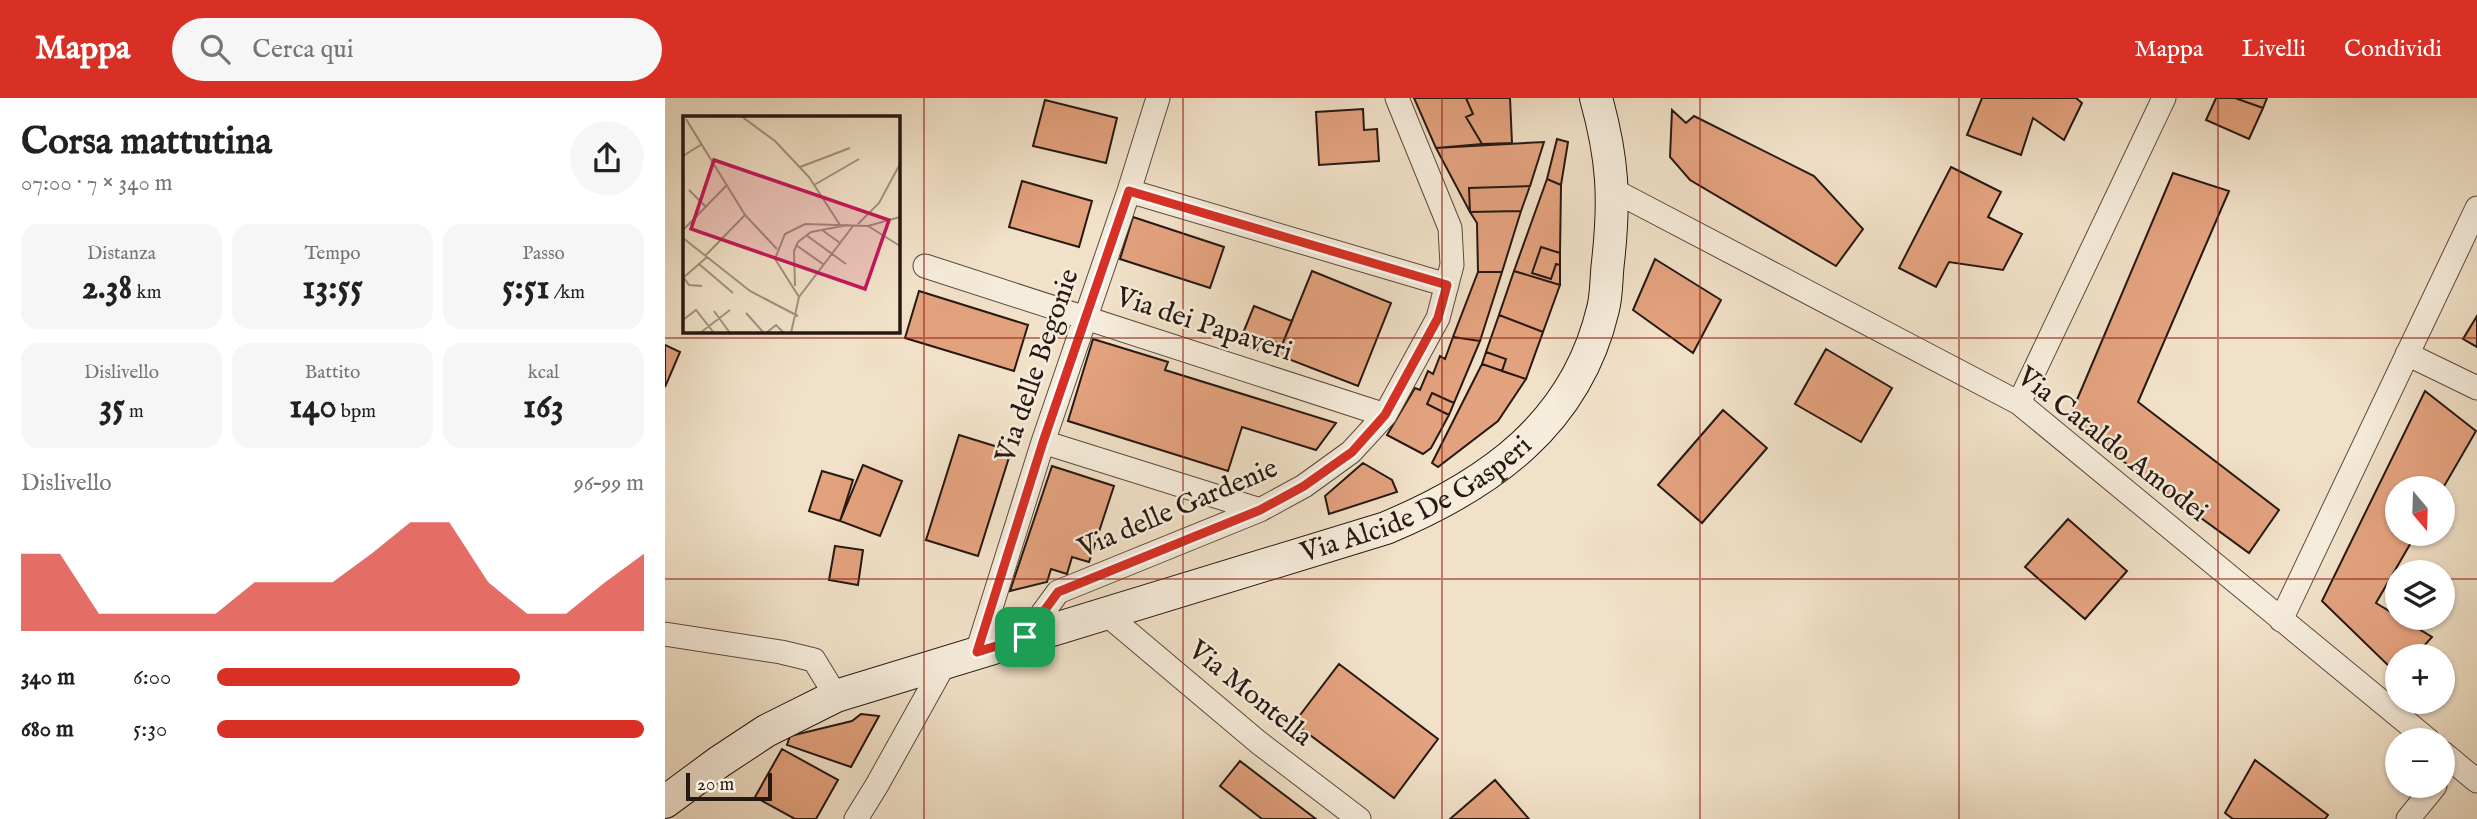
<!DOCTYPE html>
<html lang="it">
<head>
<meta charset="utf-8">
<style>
	:root { --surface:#fff; --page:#f6f6f6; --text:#202124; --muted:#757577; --accent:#d93025 }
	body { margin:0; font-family:"IM FELL English",serif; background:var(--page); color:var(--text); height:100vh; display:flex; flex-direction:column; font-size:26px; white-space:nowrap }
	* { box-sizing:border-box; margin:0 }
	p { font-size:23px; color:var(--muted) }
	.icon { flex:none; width:38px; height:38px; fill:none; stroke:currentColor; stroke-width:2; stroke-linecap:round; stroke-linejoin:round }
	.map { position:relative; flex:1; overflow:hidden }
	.sheet { display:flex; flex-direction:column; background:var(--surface); width:665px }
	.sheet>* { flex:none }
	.needle { width:46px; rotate:161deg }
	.buttons { position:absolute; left:1720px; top:378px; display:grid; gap:14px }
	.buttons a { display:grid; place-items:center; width:70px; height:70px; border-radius:50%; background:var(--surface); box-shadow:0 2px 5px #0004; font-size:35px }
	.scale { position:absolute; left:21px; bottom:18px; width:86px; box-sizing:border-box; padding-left:7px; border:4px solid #261812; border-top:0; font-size:19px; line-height:24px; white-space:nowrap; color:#261812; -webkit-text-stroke:5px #f6ecdb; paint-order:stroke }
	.pin { position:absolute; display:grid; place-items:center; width:60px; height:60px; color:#fff; margin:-30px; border-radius:14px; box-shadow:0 4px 10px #0006 }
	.round { display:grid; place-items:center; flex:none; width:74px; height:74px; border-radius:37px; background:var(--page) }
	.summary { display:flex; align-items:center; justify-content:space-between; height:119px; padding:0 21px }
	h1 { font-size:38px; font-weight:700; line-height:52px }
	.figures { display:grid; grid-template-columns:repeat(3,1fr); gap:10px; height:119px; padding:7px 21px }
	.figures div { display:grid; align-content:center; border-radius:18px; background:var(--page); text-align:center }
	.figures b { font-size:35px; font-weight:700 }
	.figures small { font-size:19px; font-weight:400 }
	.figures p { font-size:19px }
	.chart { height:196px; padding:14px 21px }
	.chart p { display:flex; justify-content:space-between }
	.chart svg { width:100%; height:126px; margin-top:7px; fill:var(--accent); opacity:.7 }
	ul { padding:0 21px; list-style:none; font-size:23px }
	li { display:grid; grid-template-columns:112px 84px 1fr; align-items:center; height:52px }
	li i { height:18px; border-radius:9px; background:var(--accent) }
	header { display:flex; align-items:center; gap:42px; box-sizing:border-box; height:98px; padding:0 35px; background:var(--accent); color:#fff }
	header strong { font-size:33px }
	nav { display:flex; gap:38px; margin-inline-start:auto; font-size:24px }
	.search { width:490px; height:63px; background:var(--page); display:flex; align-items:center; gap:18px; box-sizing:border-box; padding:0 24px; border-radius:38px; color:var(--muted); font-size:26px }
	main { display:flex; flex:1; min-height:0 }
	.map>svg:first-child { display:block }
</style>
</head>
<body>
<header>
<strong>Mappa</strong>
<div class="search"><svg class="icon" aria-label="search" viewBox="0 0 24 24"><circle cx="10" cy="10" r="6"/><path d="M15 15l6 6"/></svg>Cerca qui</div>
<nav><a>Mappa</a><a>Livelli</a><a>Condividi</a></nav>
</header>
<main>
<section class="sheet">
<div class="summary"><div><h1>Corsa mattutina</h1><p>07:00 · 7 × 340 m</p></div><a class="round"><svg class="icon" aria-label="share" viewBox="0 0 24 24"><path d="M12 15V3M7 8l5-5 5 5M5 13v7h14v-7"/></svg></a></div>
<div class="figures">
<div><p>Distanza</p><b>2.38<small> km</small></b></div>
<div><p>Tempo</p><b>13:55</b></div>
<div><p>Passo</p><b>5:51<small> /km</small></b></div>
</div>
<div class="figures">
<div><p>Dislivello</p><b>35<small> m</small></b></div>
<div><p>Battito</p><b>140<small> bpm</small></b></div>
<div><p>kcal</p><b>163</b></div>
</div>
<div class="chart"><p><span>Dislivello</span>96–99 m</p>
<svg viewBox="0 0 160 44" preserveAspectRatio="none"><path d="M0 44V17L10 17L20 38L30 38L40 38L50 38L60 27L70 27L80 27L90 17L100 6L110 6L120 27L130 38L140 38L150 27L160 17V44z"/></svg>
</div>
<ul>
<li><b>340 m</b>6:00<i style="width:71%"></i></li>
<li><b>680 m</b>5:30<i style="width:100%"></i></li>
</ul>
</section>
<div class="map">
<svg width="1812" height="721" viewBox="0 0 1812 721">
	<rect width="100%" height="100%" fill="#f1e1c8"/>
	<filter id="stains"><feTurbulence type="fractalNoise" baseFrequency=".00286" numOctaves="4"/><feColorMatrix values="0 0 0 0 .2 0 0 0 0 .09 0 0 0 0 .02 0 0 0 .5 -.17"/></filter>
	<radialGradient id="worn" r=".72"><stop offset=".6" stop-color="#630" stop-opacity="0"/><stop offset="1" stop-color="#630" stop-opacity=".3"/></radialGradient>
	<path fill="#e3a27e" stroke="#261812" stroke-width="2" d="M 749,0 L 801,0 L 808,16 L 801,19 L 817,46 L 771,50 Z
		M 801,0 L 845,0 L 847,45 L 817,46 L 801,19 L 808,16 Z
		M 1317,0 L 1411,0 L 1417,5 L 1399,42 L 1368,20 L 1356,57 L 1302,37 Z
		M 1551,0 L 1570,0 L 1598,10 L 1584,41 L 1541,22 Z
		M 1570,0 L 1602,0 L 1598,10 Z
		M 380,2 L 452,20 L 441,65 L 368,48 Z
		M 698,11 L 699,32 L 712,31 L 714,63 L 654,67 L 651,14 Z
		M 1007,12 L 1021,25 L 1029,18 L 1149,78 L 1198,131 L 1171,168 L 1025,82 L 1005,59 Z
		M 892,41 L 903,44 L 896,87 L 882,81 Z
		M 879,44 L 865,88 L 804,90 L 805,114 L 771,50 Z
		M 1286,69 L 1336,94 L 1323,119 L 1357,136 L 1338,172 L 1284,164 L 1271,189 L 1234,170 Z
		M 1508,75 L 1564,93 L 1473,304 L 1614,412 L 1584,455 L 1403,323 Z
		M 882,81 L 896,87 L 895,155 L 876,149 L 867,175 L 886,181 L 891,166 L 895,167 L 895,187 L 849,173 Z
		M 357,83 L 427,103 L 414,149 L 344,129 Z
		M 865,88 L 856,113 L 805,114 L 804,90 Z
		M 856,113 L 837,174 L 813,174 L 812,125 L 805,114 Z
		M 468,119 L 559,149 L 545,190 L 455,161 Z
		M 876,149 L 895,155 L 895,167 L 891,166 L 886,181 L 867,175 Z
		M 990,161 L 1056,202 L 1028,255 L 968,212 Z
		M 647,173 L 726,205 L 693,288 L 613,257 Z
		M 849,173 L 895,187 L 878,234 L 834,217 Z
		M 813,174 L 837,174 L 815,243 L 788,239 Z
		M 254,193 L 363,227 L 349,273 L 240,240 Z
		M 589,208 L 627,223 L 617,247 L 597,239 L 592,252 L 574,245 Z
		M 834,217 L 878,234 L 861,281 L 837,273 L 841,261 L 821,254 Z
		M 1812,218 L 1812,249 L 1798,241 Z
		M 788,239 L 815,243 L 789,305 L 767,295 L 762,306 L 784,317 L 766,350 L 758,356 L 722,337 L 750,290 L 755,292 L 763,273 L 768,276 L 775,258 L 780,261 Z
		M 428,241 L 503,264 L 500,272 L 671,325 L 651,352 L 577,329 L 563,373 L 403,323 Z
		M 0,247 L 15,254 L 0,289 Z
		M 1161,251 L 1227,290 L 1196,344 L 1130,306 Z
		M 821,254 L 841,261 L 837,273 L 817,266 Z
		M 817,266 L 861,281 L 833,323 L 773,369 L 767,365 Z
		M 1760,293 L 1811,333 L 1778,390 L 1732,390 L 1732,436 L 1751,436 L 1711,505 L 1767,539 L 1750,558 L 1732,558 L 1732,576 L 1657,503 Z
		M 767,295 L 789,305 L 784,317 L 762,306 Z
		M 1058,312 L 1102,350 L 1037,425 L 993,387 Z
		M 294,337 L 346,353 L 313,458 L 261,442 Z
		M 698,365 L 727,382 L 732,394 L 664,416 L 660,398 Z
		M 198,367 L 237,383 L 215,438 L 175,423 Z
		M 387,368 L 449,388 L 424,464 L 407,459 L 402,476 L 386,471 L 382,484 L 345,493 Z
		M 157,373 L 188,382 L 175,423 L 144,413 Z
		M 1403,421 L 1462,473 L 1420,521 L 1360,469 Z
		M 170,448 L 198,452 L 193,487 L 164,482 Z
		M 674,566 L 773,641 L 729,700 L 629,625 Z
		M 196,616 L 214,618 L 186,669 L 122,647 L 125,638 L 187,623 Z
		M 117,651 L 173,682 L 151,721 L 130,721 L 90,699 Z
		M 1590,662 L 1663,717 L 1660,721 L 1568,721 L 1560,715 Z
		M 575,663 L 651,721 L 597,721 L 555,688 Z
		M 830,682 L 864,721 L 785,721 Z"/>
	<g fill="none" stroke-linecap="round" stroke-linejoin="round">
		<defs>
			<path id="street" d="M 948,92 L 1354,305 L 1763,642
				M 464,93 L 782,187
				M 260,168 L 720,317
				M 1742,256 L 1812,290
				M 1354,305 L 1499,0
				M 378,344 L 595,412
				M 440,515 L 593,644 L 694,721
				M 1616,522 L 1812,110
				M 0,536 L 116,554 L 149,562 L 171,598
				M 360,539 L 393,494 L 595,412 L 639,388 L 686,354 L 720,317 L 773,220 L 787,167 L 785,130 L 732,0
				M 312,554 L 378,344 L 464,93 L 493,0
				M 1778,655 L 1812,683
				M 191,721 L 212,687 L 281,563
				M 1743,721 L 1770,688"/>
			<g id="secondary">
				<path id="s1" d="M 0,704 L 54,664 L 101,633 L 171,598 L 721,430 C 824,387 911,326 938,211 C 942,196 941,179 943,164 C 950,101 948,61 931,0"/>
			</g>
		</defs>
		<use href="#street" stroke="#594a40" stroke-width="25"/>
		<use href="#secondary" stroke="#261812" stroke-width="34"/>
		<use href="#street" stroke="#f6ecdb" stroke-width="23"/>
		<use href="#secondary" stroke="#f6ecdb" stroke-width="32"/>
	</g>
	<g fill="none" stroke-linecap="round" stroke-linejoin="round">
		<defs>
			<path id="route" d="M 464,93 L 782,187 L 773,220 L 720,317 L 687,354 L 639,388 L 595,412 L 393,494 L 360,539 L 312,554 L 378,344 Z"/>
		</defs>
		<use href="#route" stroke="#fff" stroke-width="14"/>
		<use href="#route" stroke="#d93025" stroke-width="9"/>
	</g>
	<path fill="none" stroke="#8f2418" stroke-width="2" stroke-opacity="0.55" d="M 259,0 L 259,721M 518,0 L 518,721M 777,0 L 777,721M 1035,0 L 1035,721M 1294,0 L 1294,721M 1553,0 L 1553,721M 0,240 L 1812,240M 0,481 L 1732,481M 1778,481 L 1812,481"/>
	<g text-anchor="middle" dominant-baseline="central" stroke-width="5" stroke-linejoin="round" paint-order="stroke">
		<g font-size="28" fill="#261812" stroke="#f6ecdb">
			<text transform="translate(539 227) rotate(18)">Via dei Papaveri</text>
			<text transform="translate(373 268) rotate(-71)">Via delle Begonie</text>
			<text transform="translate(1447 347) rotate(38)">Via Cataldo Amodei</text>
			<text stroke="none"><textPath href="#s1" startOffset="816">Via Alcide De Gasperi</textPath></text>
			<text transform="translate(513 411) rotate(-23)">Via delle Gardenie</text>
			<text transform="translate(585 596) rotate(39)">Via Montella</text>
		</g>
	</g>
	<g transform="translate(18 18)">
		<rect width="217" height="217" fill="#f1e1c8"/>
		<path fill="none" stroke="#a0917f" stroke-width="2" d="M 58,0 L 92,25 L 126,61 L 157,109M 3,3 L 62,99 L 94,133M 0,40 L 19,28M 117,51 L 167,32M 131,69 L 176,43M 6,74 L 23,91M 175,108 L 196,87 L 217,48M 185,110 L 217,130M 0,114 L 44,69M 139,114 L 157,127M 123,119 L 163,148M 0,122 L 67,175 L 115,200M 113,129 L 140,148M 22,140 L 62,99M 16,148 L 50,177M 0,162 L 24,141M 1,162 L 6,169 L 19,170M 112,170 L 111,135 L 115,126 L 128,116 L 165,109M 116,181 L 170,110M 31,195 L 47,217M 63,197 L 81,217M 0,204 L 13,194 L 31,217M 17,217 L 47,194M 83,217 L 93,209 L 101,217M 108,217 L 116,181 L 92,143 L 102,118 L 122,108 L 185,110 L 217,101"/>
		<path fill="#c2185b" fill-opacity="0.15" stroke="#c2185b" stroke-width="3.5" d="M 31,44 L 206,104 L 182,173 L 8,113 Z"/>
		<rect width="217" height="217" fill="none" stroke="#261812" stroke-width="3.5"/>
	</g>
	<rect width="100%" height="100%" filter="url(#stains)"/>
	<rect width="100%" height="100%" fill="url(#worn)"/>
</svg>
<div class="buttons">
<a><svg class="needle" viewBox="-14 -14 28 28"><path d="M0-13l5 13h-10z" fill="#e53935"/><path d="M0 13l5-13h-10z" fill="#757577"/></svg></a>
<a><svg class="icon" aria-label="layers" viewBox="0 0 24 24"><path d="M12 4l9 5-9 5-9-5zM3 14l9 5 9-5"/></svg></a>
<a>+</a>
<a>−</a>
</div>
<div class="scale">20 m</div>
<div class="pin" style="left:360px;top:539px;background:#1e9e55"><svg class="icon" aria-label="arrive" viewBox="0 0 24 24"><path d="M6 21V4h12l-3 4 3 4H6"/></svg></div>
</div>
</main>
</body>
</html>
